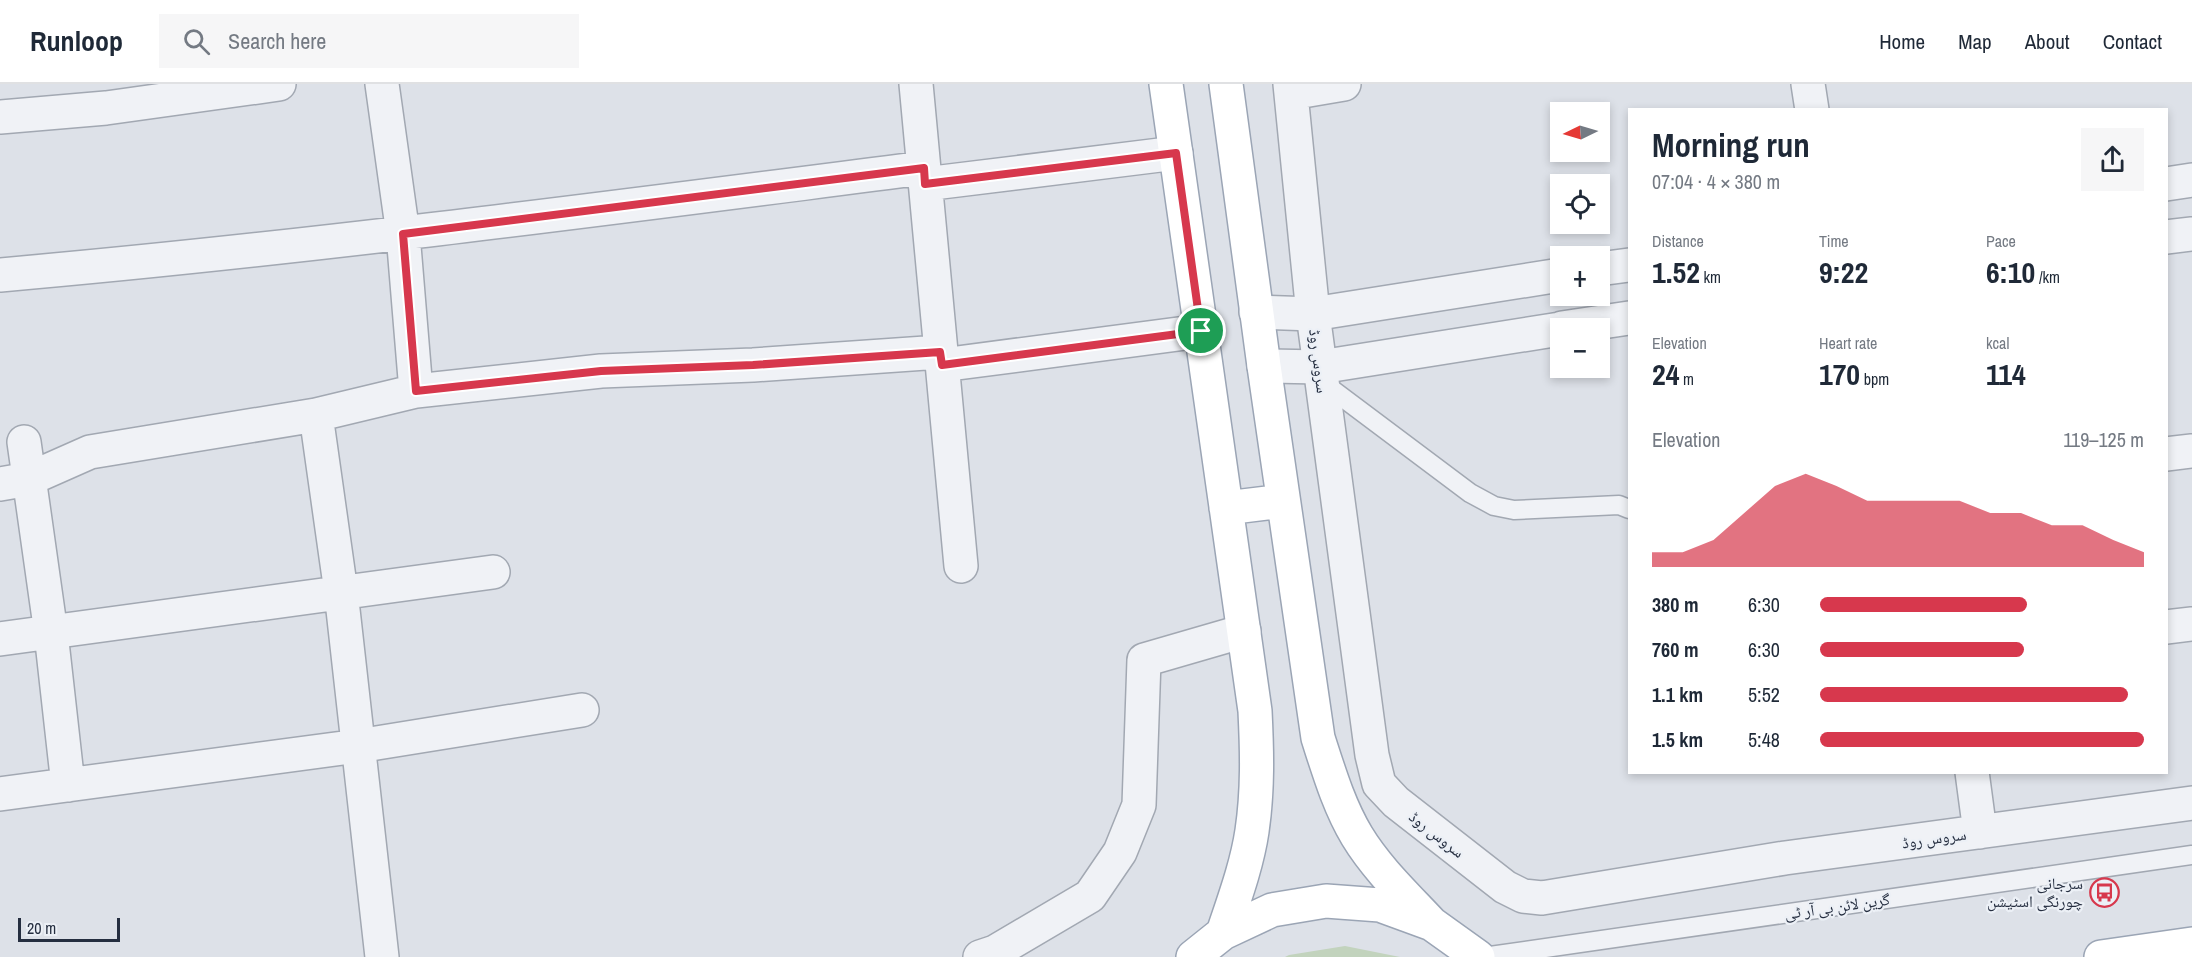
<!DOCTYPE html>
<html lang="en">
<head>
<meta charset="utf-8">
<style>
	:root { --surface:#fff; --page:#f6f6f7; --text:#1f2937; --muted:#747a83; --line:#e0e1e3; --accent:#d7384d }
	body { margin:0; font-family:"Archivo Narrow","Noto Naskh Arabic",sans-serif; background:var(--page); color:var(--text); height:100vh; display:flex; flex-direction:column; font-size:22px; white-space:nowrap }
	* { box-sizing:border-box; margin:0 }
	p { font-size:20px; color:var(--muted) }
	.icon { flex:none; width:33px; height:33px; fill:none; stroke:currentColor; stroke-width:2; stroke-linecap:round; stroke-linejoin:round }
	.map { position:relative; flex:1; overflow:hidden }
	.drawer { position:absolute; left:1628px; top:24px; width:540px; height:666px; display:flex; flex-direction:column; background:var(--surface); border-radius:0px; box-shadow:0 3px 9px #0003 }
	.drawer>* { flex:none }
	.needle { width:39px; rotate:265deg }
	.buttons { position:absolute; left:1550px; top:18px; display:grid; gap:12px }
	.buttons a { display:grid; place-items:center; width:60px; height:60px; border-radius:0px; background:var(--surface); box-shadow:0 3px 9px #0003; font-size:30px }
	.scale { position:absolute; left:18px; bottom:15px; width:102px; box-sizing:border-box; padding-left:6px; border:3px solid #252e40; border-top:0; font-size:16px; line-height:21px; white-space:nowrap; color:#252e40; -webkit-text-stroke:4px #ecf0f6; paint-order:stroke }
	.pin { position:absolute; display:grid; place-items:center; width:51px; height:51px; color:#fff; margin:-26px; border:3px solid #fff; border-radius:50%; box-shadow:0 2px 6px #0007 }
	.round { display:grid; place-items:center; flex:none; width:63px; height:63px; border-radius:0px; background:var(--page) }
	.summary { display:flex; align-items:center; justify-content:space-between; height:102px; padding:0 24px }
	h1 { font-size:33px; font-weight:800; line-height:45px }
	.metrics { display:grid; grid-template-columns:repeat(3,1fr); gap:9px; height:102px; padding:6px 24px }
	.metrics div { display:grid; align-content:center }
	.metrics b { font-size:30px; font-weight:800 }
	.metrics small { font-size:16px; font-weight:400 }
	.metrics p { font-size:16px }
	.chart { height:168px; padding:12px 24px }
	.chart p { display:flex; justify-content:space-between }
	.chart svg { width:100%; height:108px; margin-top:6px; fill:var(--accent); opacity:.7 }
	ul { padding:0 24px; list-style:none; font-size:20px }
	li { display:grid; grid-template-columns:96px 72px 1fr; align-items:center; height:45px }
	li i { height:15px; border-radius:8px; background:var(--accent) }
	header { display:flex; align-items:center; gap:36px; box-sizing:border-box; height:84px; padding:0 30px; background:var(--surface); border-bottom:2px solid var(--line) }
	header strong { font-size:28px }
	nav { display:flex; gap:33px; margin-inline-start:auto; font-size:21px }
	.search { width:420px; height:54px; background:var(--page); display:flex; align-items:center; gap:15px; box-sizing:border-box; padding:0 21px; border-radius:0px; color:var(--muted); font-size:22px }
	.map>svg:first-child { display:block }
</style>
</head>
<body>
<header>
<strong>Runloop</strong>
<div class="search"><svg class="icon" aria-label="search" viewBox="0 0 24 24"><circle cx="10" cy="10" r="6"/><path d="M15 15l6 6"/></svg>Search here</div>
<nav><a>Home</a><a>Map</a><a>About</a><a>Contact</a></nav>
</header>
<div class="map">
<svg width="2192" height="873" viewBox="0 0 2192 873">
	<rect width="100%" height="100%" fill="#dde1e8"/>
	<path fill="#c2d3bd" d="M 1345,862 L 1400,873 L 1285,873 L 1289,871 Z"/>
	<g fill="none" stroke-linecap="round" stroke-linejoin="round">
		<defs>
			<path id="service" d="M 1322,298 L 1470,409 L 1494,422 L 1514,426 L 1619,421 L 1629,425
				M 1483,873 L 2192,771"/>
			<path id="minor" d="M 382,0 L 403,150 L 416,307
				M 916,0 L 961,482
				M 1290,0 L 1313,230 L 1372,671 L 1379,700 L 1396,718 L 1505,803 L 1523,812 L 1542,814 L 1785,774 L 2192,719
				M 1808,0 L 1812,26
				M 1291,9 L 1344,0
				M 0,33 L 106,24 L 279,0
				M 925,100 L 1176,69
				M 0,191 C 309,164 616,123 924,84
				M 942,281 L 1201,247
				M 316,331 L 341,508 L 382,873
				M 24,358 L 51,549 L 68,701
				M 2166,370 L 2192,367
				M 0,400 L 29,395 L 90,368 L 316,331 L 416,307 L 601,287 L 753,281 L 940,268
				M 2166,543 L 2192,540
				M 0,555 L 493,488
				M 1972,688 L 1980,748
				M 0,710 L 358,662 L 582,626
				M 980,873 L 995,868 L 1090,812 L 1120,768 L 1139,721 L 1144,576 L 1244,547"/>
			<path id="tertiary" d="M 2166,100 L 2192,96
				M 2166,153 L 2192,150
				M 1599,185 L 1629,181
				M 1256,228 L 1313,230 L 1560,191
				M 1562,244 L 1629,234
				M 1264,282 L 1320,283 L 1560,245"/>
			<path id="primary" d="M 1166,0 L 1255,627 C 1257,667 1258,706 1252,747 C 1247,781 1234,816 1223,849
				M 1226,0 L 1264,282 L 1318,654 C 1329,688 1339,722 1357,752 C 1377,785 1406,812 1432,840
				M 1226,424 L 1283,417
				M 1193,873 L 1223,849 L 1272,826 L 1326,817 L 1380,821 L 1432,840 L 1478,873
				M 2101,873 L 2192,860"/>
		</defs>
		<use href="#service" stroke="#a2a8b2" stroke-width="21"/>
		<use href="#minor" stroke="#a2a8b2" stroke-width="36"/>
		<use href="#tertiary" stroke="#a2a8b2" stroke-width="36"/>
		<use href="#primary" stroke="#9ba5b5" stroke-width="36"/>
		<use href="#service" stroke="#f0f2f6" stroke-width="18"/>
		<use href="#minor" stroke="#f0f2f6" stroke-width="33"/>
		<use href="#tertiary" stroke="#f0f2f6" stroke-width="33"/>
		<use href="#primary" stroke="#fff" stroke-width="33"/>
	</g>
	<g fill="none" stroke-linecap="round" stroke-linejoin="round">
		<defs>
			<path id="route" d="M 1176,69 L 1201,247 L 942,281 L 940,268 L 753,281 L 601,287 L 416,307 L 403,150 L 924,84 L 925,100 Z"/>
		</defs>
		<use href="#route" stroke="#fff" stroke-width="12"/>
		<use href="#route" stroke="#d7384d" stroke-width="8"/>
	</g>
	<defs>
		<symbol id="bus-ring" viewBox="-11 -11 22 22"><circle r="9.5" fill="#ecf0f6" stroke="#d7384d" stroke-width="1.5"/><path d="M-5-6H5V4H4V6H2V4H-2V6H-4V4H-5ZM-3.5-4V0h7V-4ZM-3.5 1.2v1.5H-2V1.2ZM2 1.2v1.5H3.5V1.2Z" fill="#d7384d"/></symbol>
	</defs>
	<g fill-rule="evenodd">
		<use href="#bus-ring" x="2088" y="792" width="33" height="33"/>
	</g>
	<g text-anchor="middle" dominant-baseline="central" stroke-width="4.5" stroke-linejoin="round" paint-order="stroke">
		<g font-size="16" fill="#252e40" stroke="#ecf0f6">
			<text transform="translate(1319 277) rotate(83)">سروس روڈ</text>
			<text transform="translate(1437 750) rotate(38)">سروس روڈ</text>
			<text transform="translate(1934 754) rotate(-8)">سروس روڈ</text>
			<text transform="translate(1837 822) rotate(-8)">گرین لائن بی آر ٹی</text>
		</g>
		<g font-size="16" fill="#252e40" stroke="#ecf0f6" text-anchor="end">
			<text x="2083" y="799">سرجانی<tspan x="2083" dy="18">چورنگی اسٹیشن</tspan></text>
		</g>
	</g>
</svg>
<div class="buttons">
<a><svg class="needle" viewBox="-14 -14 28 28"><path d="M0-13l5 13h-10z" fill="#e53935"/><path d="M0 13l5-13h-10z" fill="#747a83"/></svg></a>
<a><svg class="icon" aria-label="locate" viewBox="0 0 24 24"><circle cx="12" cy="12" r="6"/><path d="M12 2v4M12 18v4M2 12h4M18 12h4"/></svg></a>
<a>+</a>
<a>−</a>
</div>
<div class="scale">20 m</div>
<div class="pin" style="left:1201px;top:247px;background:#1e9e55"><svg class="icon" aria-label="arrive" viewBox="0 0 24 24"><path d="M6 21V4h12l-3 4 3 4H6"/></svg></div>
<section class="drawer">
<div class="summary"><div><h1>Morning run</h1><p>07:04 · 4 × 380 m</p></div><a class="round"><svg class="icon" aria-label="share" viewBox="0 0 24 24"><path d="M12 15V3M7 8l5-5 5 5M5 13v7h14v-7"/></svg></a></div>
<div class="metrics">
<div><p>Distance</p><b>1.52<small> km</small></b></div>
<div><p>Time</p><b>9:22</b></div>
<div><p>Pace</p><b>6:10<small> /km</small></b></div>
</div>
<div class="metrics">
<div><p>Elevation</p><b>24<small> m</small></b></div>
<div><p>Heart rate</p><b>170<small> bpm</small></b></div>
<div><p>kcal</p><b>114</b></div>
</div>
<div class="chart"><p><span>Elevation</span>119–125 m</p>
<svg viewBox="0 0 160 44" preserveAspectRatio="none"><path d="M0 44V38L10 38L20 33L30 22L40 11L50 6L60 11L70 17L80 17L90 17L100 17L110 22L120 22L130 27L140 27L150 33L160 38V44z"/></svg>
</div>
<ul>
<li><b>380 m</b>6:30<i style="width:64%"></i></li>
<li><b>760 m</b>6:30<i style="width:63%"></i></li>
<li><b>1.1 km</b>5:52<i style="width:95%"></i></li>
<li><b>1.5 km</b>5:48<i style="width:100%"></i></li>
</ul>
</section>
</div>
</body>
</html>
